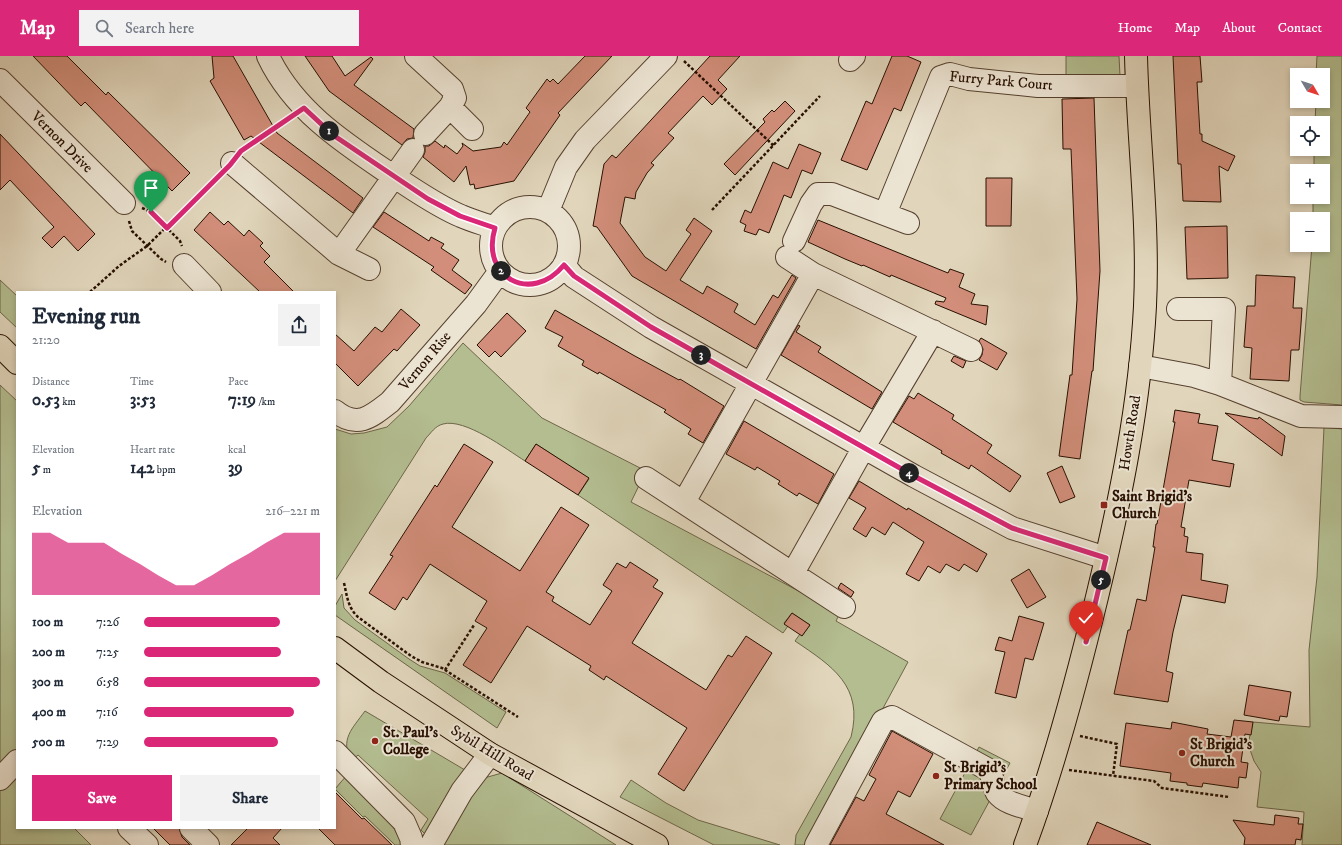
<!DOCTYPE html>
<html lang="en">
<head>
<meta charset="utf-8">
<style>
	:root { --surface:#fff; --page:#f2f2f3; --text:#1f2937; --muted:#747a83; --accent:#db2777 }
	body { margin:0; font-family:"IM FELL DW Pica",serif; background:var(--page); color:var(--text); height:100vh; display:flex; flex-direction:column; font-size:15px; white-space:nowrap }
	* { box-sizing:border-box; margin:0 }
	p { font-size:13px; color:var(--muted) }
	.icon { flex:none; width:22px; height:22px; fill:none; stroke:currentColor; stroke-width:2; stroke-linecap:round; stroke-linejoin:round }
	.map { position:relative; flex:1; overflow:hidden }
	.side { position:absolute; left:16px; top:235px; width:320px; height:538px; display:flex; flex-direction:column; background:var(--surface); border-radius:0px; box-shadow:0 2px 6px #0003 }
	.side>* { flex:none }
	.needle { width:26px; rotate:129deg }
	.controls { position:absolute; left:1290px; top:12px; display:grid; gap:8px }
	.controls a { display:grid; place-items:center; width:40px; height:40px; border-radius:0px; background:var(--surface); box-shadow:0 2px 6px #0003; font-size:20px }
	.pin { position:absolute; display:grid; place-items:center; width:34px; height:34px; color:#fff; margin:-41px -17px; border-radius:50% 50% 50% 0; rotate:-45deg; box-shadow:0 0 4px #0007 }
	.pin .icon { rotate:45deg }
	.km { position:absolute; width:20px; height:20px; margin:-10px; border-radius:50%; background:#222; color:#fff; font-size:11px; line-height:20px; text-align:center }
	.round { display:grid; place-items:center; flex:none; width:42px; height:42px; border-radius:0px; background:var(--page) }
	.overview { display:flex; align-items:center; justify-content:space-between; height:68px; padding:0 16px }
	h1 { font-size:22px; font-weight:700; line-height:30px }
	.figures { display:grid; grid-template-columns:repeat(3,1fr); gap:6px; height:68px; padding:4px 16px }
	.figures div { display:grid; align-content:center }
	.figures b { font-size:17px; font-weight:700 }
	.figures small { font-size:11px; font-weight:400 }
	.figures p { font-size:11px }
	.chart { height:112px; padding:8px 16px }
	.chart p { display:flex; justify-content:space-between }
	.chart svg { width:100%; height:72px; margin-top:4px; fill:var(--accent); opacity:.7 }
	.cta { display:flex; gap:8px; margin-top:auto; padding:8px 16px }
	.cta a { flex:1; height:46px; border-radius:0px; background:var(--accent); color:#fff; font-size:16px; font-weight:700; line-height:46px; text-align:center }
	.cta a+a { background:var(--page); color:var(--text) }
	ul { padding:0 16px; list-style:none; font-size:13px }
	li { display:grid; grid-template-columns:64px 48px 1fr; align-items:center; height:30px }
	li i { height:10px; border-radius:5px; background:var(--accent) }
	header { display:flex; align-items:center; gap:24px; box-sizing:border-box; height:56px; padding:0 20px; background:var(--accent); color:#fff }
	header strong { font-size:19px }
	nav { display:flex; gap:22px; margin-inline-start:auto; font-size:14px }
	.search { width:280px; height:36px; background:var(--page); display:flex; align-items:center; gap:10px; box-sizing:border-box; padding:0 14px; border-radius:0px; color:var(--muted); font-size:15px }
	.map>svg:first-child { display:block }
</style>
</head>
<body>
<header>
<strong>Map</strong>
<div class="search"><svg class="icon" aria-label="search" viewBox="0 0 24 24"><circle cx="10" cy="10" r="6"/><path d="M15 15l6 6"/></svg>Search here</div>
<nav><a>Home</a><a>Map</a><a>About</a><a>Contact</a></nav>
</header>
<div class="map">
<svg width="1342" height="789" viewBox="0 0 1342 789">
	<rect width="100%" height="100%" fill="#e1d6bc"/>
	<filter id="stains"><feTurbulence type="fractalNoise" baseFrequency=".005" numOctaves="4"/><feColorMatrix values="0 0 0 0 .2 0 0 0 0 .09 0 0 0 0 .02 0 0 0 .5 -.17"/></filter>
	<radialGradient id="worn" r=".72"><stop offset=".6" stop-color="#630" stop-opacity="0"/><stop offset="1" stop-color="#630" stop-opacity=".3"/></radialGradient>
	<path fill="#b3bd90" stroke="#6d6648" d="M 1066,0 L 1119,0 L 1120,20 L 1069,24 L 1066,18 Z
		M 1317,0 L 1342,0 L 1342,349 L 1304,346 L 1300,344 L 1300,340 L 1312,189 L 1323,189 L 1323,163 L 1313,163 L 1313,141 L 1323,141 L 1323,115 L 1314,115 L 1314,93 L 1323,93 L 1323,67 L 1315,67 L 1316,45 L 1323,45 L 1323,19 L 1316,19 Z
		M 0,224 L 17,240 L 17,272 L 0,256 Z
		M 463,287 L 542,362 L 646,415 L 631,446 L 840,557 L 836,565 L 908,606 L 809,789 L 795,789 L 796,779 L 851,681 C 864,630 832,610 795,585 L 800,578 L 802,580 L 810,569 L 792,557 L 784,567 L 788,570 L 783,577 L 578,439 L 589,423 L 536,388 L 525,405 C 506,393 465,362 443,368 C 435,370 431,377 426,382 L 335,525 L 335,373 L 351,378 L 364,377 L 387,371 L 409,350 Z
		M 0,329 L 17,345 L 17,772 L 74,772 L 91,789 L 0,789 Z
		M 1324,371 L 1342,373 L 1342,789 L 1302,789 L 1304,756 L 1257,751 L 1261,716 L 1254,705 L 1248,688 L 1253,666 L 1310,671 L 1309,594 L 1317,521 Z
		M 342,538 L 344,552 L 355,564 L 409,603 L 420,610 L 445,617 L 506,656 L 497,672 L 335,559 L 335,550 Z
		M 365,655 L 465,714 L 425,778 L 421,774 L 428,763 L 358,699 L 351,705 C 340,683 352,673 365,655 Z
		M 979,691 L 1010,707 L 971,779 L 940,763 Z
		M 502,717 L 616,789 L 438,789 L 477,724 Z
		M 347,719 L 384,754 L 403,789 L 395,789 L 365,760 L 363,761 L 335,733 Z
		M 631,724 L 666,747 L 698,764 L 780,789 L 714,789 L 620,741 Z"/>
	<path fill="#d28e7a" stroke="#270f00" d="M 33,0 L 67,0 L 106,39 L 108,36 L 190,117 L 172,135 L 85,46 L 81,50 Z
		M 212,0 L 233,0 L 277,77 L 363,142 L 353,157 L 251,80 L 244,84 L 210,25 L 214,22 Z
		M 305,0 L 332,0 L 345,20 L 371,1 L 373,3 L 354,29 L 414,73 L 413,82 L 407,83 L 402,89 L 329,35 Z
		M 585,0 L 612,0 L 558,57 L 560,59 L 514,125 L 475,133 L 474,128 L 470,129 L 466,110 L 454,126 L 423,101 L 425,96 L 425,90 L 429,90 L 435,85 L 444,92 L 445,89 L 457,98 L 463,90 L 462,87 L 473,95 L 501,91 L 504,86 L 507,89 L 530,56 L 526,52 L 547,23 L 550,26 L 553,23 L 558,28 Z
		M 710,0 L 740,0 L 718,24 L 727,33 L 712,49 L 703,40 L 668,77 L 674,82 L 651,107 L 654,109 L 647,117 L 636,136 L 635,143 L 625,141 L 620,167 L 645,201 L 666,215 L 691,178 L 686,174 L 694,162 L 712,175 L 680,224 L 703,238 L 707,230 L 738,248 L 734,256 L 755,269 L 773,239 L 778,242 L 792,219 L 796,222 L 756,293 L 632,220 L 597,171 L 593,170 L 604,108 L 612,99 L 616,102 Z
		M 892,0 L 907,0 L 921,6 L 901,55 L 894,52 L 867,114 L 841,104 L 866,45 L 872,48 Z
		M 1173,0 L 1200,0 L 1202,26 L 1197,26 L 1200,78 L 1202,78 L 1202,85 L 1235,100 L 1228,115 L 1219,110 L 1221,146 L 1183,145 L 1181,108 L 1178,108 Z
		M 1094,42 L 1100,215 L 1093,315 L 1092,315 L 1080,403 L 1059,400 L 1070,319 L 1072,319 L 1077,243 L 1071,93 L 1063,93 L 1062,43 Z
		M 785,45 L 795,55 L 735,119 L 724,108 L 765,66 L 763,63 L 772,54 L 774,56 Z
		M 0,78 L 95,178 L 78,195 L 64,180 L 52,192 L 42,182 L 54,171 L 10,124 L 0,134 Z
		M 799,88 L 821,97 L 812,118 L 802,114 L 791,142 L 784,139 L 769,177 L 759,173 L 756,179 L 744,175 L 746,169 L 740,166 L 745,154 L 751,157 L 773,106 L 788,113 Z
		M 986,122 L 1012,122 L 1011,170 L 986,170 Z
		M 210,156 L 224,169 L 228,165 L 244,180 L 249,174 L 263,187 L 260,190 L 270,200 L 264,206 L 294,236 L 260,236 L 194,174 Z
		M 384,156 L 429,185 L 431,181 L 444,188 L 441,192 L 459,204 L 452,214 L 472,229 L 465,238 L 431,214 L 434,211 L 373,171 Z
		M 818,164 L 948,217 L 950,213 L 964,218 L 959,231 L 975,238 L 971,248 L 988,250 L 986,269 L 935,248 L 936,245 L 944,246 L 946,242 L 891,219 L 890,221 L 863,209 L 862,210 L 845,203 L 808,186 Z
		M 1227,170 L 1228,222 L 1187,223 L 1185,171 Z
		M 1256,219 L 1295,221 L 1293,252 L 1302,252 L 1301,268 L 1299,294 L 1291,294 L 1289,325 L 1250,323 L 1252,292 L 1244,291 L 1245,277 L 1247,250 L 1255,250 Z
		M 401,253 L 420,269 L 397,295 L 394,293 L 358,330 L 335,307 L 335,278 L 354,295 L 375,271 L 382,276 Z
		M 555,254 L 633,299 L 679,324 L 680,323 L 724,350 L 703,387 L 688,378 L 691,373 L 664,356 L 666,354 L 599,316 L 598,318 L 582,309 L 584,305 L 558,290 L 563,281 L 545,272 Z
		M 507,257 L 526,275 L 501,301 L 495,295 L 489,301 L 477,289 Z
		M 798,269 L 800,270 L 796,276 L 821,291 L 818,296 L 882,336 L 872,353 L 781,299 Z
		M 981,282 L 1007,297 L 997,314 L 979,304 L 982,299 L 983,293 L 979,285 Z
		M 954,300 L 966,305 L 963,312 L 951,305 Z
		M 918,337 L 954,359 L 952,363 L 992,389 L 987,397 L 1021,420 L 1010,436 L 971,409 L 969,413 L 941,397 L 942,395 L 893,366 L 909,340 L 914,343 Z
		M 1175,354 L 1200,358 L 1198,367 L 1218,370 L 1212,404 L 1234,408 L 1230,431 L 1189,424 L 1181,471 L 1185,472 L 1184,480 L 1188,481 L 1186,496 L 1203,498 L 1201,524 L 1228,529 L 1225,547 L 1182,539 L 1173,576 L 1166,615 L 1173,617 L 1168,646 L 1114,638 L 1128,574 L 1130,574 L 1137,543 L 1146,545 L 1155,491 L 1153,491 L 1156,468 L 1157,468 L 1175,366 L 1173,366 Z
		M 1225,357 L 1258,363 L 1259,361 L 1285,380 L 1282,400 Z
		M 744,365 L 834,418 L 818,448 L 799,437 L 797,440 L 778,428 L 780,425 L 757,411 L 755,414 L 726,398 Z
		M 464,388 L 493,406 L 452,471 L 520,515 L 561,451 L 589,469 L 546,536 L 554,541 L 552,545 L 590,569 L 612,535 L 603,529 L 617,507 L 626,512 L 630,506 L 658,524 L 653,531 L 663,537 L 632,587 L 706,634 L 728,599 L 732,601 L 746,580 L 772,597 L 684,735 L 658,718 L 687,672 L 606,620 L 604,624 L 589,614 L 591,610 L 527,570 L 491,627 L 463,609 L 487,572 L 475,565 L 487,545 L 430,508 L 407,544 L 403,541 L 395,554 L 369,537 L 393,500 L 390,499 L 435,429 L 437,431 Z
		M 536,388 L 589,422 L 578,439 L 525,405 Z
		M 1062,410 L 1075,441 L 1060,447 L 1047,417 Z
		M 859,425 L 907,454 L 908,452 L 987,498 L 977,516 L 964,508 L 959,515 L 946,508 L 940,517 L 928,510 L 919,525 L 906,518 L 924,486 L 893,466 L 885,479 L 872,471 L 866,481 L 853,473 L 866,452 L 849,442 Z
		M 1029,513 L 1046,541 L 1027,552 L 1011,524 Z
		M 841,527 L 854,536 L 851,541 L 838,532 Z
		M 792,557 L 810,569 L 802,580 L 784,568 Z
		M 1019,560 L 1044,567 L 1033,604 L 1025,602 L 1016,642 L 995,637 L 1005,596 L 995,594 L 999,581 L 1012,585 Z
		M 1249,629 L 1291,636 L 1287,661 L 1280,660 L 1279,665 L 1244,659 Z
		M 1234,664 L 1253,666 L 1251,679 L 1245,678 L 1241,706 L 1248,707 L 1246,722 L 1239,721 L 1238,732 L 1203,727 L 1202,731 L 1187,729 L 1187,727 L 1170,725 L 1171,717 L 1120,710 L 1126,667 L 1171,673 L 1172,666 L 1208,673 L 1207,678 L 1231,681 Z
		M 892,675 L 933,698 L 910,741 L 898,735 L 886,758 L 944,789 L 830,789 L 856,741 L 864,745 L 876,723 L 869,719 Z
		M 335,736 L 362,763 L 364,762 L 392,789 L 335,789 L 318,772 L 335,772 Z
		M 1275,759 L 1299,762 L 1298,768 L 1303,768 L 1301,784 L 1296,783 L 1295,789 L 1244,789 L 1245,782 L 1233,764 L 1274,769 Z
		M 1097,766 L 1151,789 L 1087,789 Z
		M 153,772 L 179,772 L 182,781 L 190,789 L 170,789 Z
		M 248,772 L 282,772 L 273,782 L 280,789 L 231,789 Z"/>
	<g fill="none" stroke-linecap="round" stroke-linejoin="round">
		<defs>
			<path id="minor" d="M 268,0 C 294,55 344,87 393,120 C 415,134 437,150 461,160 C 472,165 484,168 495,172
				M 416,0 L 452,33 L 455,42 L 450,51 L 472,73
				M 850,4 L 854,0
				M 0,24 L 124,147
				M 425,78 L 450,51
				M 232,107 L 339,198 L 369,213
				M491 190a39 39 0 1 1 78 0a39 39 0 1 1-78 0Z
				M 548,155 L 566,111 L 585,84 L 666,0
				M 885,158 L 941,21 L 950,18 L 969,23 L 1038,30 L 1137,30
				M 794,185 L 811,148 L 818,138 L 832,138 L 908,167
				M 339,198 L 413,94
				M 787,201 L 813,218 L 971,294
				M 184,209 L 210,236
				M 564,209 L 574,221 L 651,271 L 914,420 L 1012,472 L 1106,502
				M 1178,253 L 1224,253 L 1220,328
				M 1140,310 L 1194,320 L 1220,328 L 1301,360 L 1342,361
				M 335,355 C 357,373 371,361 390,346 L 476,248 L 500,215
				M 646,422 L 844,551
				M 684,446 L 813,218
				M 793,517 L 864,391 L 933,275
				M 335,696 L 404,766 L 411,782 L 412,789
				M 0,723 L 17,705
				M 129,772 L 147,789
				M 191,772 L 208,789
				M 431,789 L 462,735 L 490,698
				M 816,789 L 883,665 L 892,661 L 989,714 C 993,721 993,730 997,737 C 1005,748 1025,751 1037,755"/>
			<path id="major" d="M 0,290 L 17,307
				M 335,592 L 381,626 L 490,698 L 657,789
				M 1025,789 C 1055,708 1077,624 1097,541 C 1120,446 1140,348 1145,250 C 1149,166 1138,83 1136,0"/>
		</defs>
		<use href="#minor" stroke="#56412f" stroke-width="24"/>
		<use href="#major" stroke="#270f00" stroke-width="24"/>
		<path stroke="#270f00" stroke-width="2.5" stroke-dasharray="3 2" stroke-linecap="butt" d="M 684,5 L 774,90
			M 244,93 L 290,62
			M 142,152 L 151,156 L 180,185 L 182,190
			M 712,154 L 820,40
			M 129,165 L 132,175 L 161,203 L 166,206
			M 90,236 L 119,210 L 147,190 L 219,119
			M 344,527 C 347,540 348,552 358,561 L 411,600 L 422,606 L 442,612 L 518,661
			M 445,614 L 474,569
			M 1080,680 L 1117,688 L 1113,720
			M 1069,714 L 1154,725 L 1162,732 L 1229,741"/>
		<use href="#minor" stroke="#ece4d3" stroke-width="22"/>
		<use href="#major" stroke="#e1d6bc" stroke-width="22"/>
	</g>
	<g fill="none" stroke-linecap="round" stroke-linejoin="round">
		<defs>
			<path id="route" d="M 151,156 L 167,172 L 230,109 L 241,95 L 304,52 L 333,79 L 428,143 L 460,160 L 495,172 C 480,221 531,249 564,209 L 574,220 L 651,271 L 914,420 L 1012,472 L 1106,502 L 1086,586"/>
		</defs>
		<use href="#route" stroke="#fff" stroke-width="8"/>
		<use href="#route" stroke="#db2777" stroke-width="5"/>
	</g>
	<g fill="#8f2418" stroke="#ece4d3" stroke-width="1.5">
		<rect x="1100" y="445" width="8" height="8" rx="2"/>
		<circle cx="375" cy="685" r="4"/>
		<circle cx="1182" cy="697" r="4"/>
		<circle cx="936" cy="720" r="4"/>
	</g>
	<g text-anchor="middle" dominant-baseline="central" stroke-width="4" stroke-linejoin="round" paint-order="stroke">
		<g font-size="15" fill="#270f00" stroke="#ece4d3">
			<text transform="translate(1001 25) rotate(5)">Furry Park Court</text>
			<text transform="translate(62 86) rotate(45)">Vernon Drive</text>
			<text transform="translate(425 305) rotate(-50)">Vernon Rise</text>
			<text transform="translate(1130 377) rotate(-81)">Howth Road</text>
			<text transform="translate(492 697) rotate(31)">Sybil Hill Road</text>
		</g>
		<g font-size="15" font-weight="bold" fill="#270f00" stroke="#ece4d3" text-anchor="start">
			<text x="1112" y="440">Saint Brigid's<tspan x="1112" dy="17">Church</tspan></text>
			<text x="383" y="676">St. Paul's<tspan x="383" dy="17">College</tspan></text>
			<text x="1190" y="688">St Brigid's<tspan x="1190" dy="17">Church</tspan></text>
			<text x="944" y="711">St Brigid's<tspan x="944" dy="17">Primary School</tspan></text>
		</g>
	</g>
	<rect width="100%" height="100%" filter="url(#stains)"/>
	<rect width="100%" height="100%" fill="url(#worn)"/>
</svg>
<div class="controls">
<a><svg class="needle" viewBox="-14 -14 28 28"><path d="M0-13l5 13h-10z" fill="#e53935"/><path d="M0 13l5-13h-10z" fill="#747a83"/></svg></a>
<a><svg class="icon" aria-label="locate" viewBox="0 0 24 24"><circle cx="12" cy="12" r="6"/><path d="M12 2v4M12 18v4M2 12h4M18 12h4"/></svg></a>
<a>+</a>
<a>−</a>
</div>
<div class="pin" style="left:151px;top:156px;background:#1e9e55"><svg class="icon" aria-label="arrive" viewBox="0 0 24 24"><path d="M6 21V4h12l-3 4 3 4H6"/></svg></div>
<div class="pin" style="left:1086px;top:586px;background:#d93025"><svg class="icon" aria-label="check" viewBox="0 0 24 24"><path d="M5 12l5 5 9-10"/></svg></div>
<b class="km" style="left:329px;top:75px">1</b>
<b class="km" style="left:501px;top:215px">2</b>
<b class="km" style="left:701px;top:299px">3</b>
<b class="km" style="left:909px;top:417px">4</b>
<b class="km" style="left:1101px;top:524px">5</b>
<section class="side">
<div class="overview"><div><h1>Evening run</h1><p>21:20</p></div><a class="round"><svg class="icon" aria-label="share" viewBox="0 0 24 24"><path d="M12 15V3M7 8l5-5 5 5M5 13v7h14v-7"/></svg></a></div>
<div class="figures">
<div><p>Distance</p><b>0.53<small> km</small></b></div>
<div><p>Time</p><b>3:53</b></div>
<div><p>Pace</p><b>7:19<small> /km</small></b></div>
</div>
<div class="figures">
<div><p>Elevation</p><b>5<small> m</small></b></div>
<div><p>Heart rate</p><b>142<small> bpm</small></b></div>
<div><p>kcal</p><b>39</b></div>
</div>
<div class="chart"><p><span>Elevation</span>216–221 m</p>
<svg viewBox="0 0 160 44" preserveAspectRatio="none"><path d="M0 44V6L10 6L20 12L30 12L40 12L50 19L60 25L70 32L80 38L90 38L100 32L110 25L120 19L130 12L140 6L150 6L160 6V44z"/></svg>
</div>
<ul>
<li><b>100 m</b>7:26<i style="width:77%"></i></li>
<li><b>200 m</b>7:25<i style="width:78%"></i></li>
<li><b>300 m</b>6:58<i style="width:100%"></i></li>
<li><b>400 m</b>7:16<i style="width:85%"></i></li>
<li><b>500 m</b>7:29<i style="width:76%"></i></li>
</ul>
<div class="cta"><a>Save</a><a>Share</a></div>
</section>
</div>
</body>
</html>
